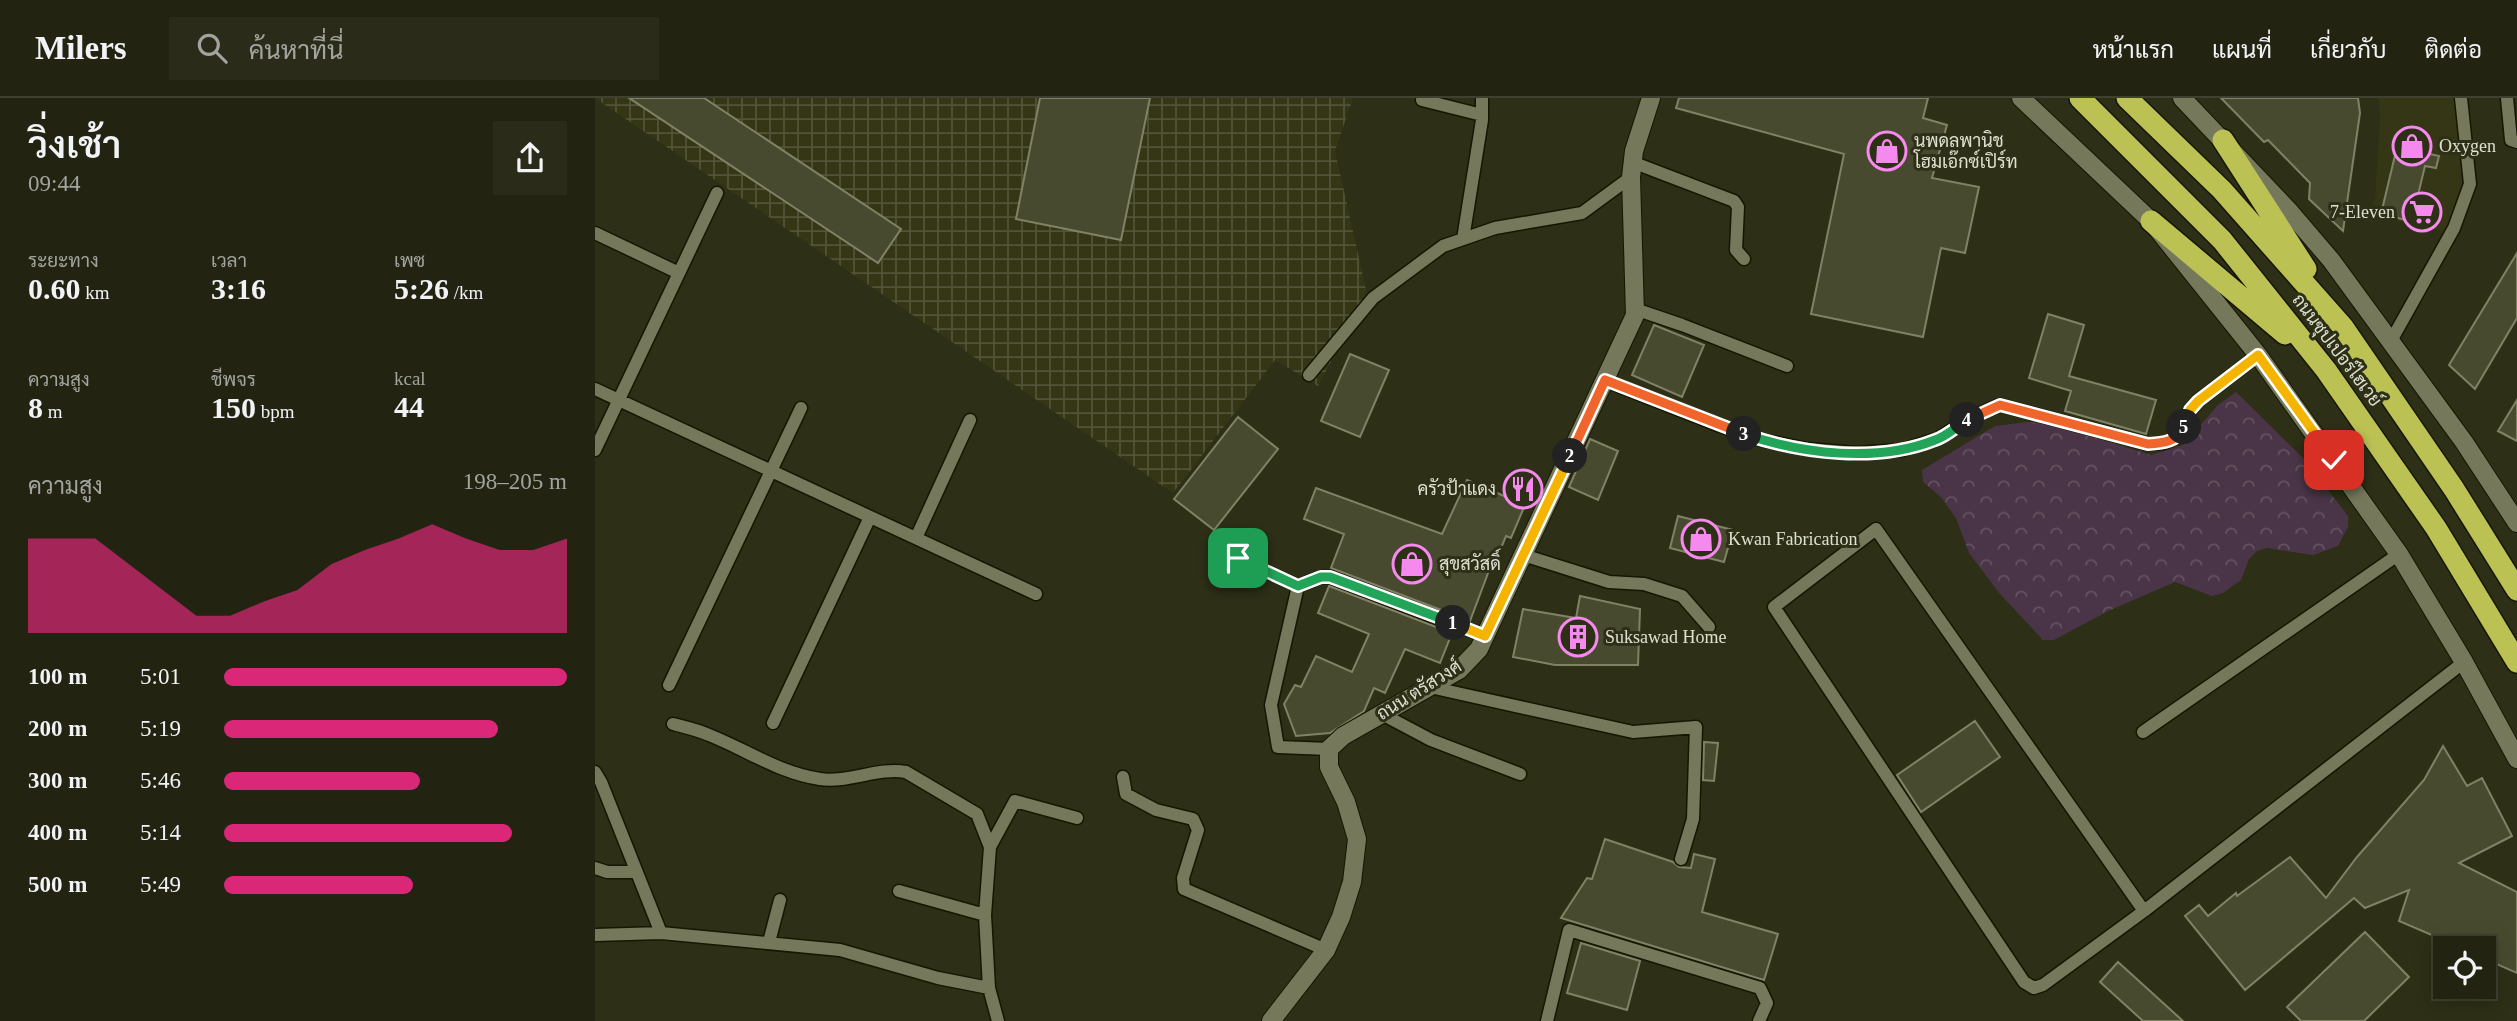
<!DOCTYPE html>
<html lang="th">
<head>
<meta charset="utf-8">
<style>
	:root { --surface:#222310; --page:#2a2b19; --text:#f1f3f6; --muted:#a2a49f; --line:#3f4030; --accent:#db2777 }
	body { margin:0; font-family:"Times New Roman",Sarabun,serif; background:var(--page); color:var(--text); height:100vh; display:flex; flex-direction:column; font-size:26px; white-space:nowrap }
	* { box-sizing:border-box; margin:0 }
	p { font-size:23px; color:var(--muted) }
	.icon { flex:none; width:38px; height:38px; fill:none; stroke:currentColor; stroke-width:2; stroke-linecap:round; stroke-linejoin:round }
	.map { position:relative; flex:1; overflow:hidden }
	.side { display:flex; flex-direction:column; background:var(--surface); width:595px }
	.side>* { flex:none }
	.fabs { position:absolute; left:1838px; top:838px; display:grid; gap:14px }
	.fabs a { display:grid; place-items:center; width:63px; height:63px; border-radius:0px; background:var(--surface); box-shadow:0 4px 18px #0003,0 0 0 2px var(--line); font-size:35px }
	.pin { position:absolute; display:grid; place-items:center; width:60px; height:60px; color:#fff; margin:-30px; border-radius:14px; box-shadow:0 4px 10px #0006 }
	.km { position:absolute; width:35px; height:35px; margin:-18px; border-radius:50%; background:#222; color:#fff; font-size:19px; line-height:35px; text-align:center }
	.round { display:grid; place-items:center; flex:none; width:74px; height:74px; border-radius:0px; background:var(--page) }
	.head { display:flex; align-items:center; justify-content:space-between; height:119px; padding:0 28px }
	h1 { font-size:38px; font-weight:600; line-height:52px }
	.stats { display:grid; grid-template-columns:repeat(3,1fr); gap:10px; height:119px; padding:7px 28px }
	.stats div { display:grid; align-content:center }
	.stats b { font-size:30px; font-weight:600 }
	.stats small { font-size:19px; font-weight:400 }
	.stats p { font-size:19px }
	.chart { height:196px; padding:14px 28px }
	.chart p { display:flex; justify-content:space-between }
	.chart svg { width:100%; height:126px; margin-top:7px; fill:var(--accent); opacity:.7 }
	ul { padding:0 28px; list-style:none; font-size:23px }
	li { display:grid; grid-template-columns:112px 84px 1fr; align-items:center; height:52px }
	li i { height:18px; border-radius:9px; background:var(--accent) }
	header { display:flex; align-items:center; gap:42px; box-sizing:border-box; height:98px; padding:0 35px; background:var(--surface); border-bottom:2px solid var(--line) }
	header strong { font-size:33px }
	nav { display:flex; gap:38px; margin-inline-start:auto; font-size:24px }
	.search { width:490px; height:63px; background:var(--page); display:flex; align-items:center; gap:18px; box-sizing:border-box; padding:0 24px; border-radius:0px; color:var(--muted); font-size:26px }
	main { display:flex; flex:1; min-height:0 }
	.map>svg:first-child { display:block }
</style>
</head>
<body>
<header>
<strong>Milers</strong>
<div class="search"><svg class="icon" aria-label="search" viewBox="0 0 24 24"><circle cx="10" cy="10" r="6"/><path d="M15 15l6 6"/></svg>ค้นหาที่นี่</div>
<nav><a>หน้าแรก</a><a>แผนที่</a><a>เกี่ยวกับ</a><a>ติดต่อ</a></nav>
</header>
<main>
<section class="side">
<div class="head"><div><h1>วิ่งเช้า</h1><p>09:44</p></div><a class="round"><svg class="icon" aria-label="share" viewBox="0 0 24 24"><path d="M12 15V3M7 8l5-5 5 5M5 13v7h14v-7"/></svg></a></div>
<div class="stats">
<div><p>ระยะทาง</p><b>0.60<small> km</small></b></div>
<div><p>เวลา</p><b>3:16</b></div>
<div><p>เพซ</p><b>5:26<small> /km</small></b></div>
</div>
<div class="stats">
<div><p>ความสูง</p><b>8<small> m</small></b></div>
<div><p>ชีพจร</p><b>150<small> bpm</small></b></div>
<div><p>kcal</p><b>44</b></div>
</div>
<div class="chart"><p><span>ความสูง</span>198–205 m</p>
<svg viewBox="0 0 160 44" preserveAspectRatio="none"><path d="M0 44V11L10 11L20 11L30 20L40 29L50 38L60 38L70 33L80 29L90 20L100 15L110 11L120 6L130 11L140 15L150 15L160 11V44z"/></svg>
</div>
<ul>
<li><b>100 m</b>5:01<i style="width:100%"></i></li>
<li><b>200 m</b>5:19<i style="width:80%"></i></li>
<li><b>300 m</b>5:46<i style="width:57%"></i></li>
<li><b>400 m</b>5:14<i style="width:84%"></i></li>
<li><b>500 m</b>5:49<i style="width:55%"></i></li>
</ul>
</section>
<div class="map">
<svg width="1922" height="923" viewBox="0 0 1922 923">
	<defs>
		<pattern id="industrial-grid" width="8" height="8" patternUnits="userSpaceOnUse" patternTransform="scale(1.75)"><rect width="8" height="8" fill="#353616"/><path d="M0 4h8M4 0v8" fill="none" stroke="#525337"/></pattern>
		<pattern id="forest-crowns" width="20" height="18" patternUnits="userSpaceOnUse" patternTransform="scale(1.75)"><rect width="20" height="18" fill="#493547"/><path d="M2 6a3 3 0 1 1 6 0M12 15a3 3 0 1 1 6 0" fill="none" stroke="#635260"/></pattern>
	</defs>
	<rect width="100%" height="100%" fill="#2d2f16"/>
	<path fill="#353616" d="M 1783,0 L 1859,0 L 1868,86 L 1865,104 L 1852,134 L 1776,117 L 1780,99 L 1785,21 Z"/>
	<path fill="url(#industrial-grid)" d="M 0,0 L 758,0 L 740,53 L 772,196 L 723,288 L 680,262 L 578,395 Z"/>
	<path fill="url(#forest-crowns)" d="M 1641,294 L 1711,363 L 1753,418 L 1753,429 L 1743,448 L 1718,457 L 1672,450 L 1662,453 L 1654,461 L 1646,482 L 1628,495 L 1617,498 L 1580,484 L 1513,513 L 1459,542 L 1448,542 L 1405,496 L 1374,455 L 1361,420 L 1346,399 L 1328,384 L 1327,372 L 1400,328 L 1433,324 L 1454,325 L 1556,357 L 1588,347 L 1623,307 Z"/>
	<path fill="#484a30" stroke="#808266" stroke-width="2" d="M 34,0 L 109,0 L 306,131 L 283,165 Z
		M 445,0 L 555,0 L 526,142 L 421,121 Z
		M 1084,0 L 1333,0 L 1328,20 L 1352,27 L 1337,80 L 1384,89 L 1370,155 L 1346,150 L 1328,239 L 1216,216 L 1249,56 L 1081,10 Z
		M 1626,0 L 1763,0 L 1765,15 L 1748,133 L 1714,101 L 1715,85 L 1673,42 L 1669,44 Z
		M 1802,49 L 1844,58 L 1841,70 L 1830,68 L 1822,101 L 1833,104 L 1828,126 L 1786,116 Z
		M 1922,155 L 1922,220 L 1880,291 L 1854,267 Z
		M 1453,216 L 1489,227 L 1474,278 L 1561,302 L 1551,336 L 1470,313 L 1476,293 L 1434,280 Z
		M 1059,227 L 1109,247 L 1087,299 L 1037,277 Z
		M 755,256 L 794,272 L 765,339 L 726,323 Z
		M 1922,302 L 1922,343 L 1903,333 Z
		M 643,319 L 683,351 L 619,432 L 579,401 Z
		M 995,341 L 1023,353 L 1003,402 L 974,389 Z
		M 872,382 L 930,407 L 916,440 L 911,438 L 904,455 L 901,454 L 875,523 L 736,470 L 749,436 L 709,421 L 721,390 L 847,436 Z
		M 1083,418 L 1138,432 L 1129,464 L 1075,450 Z
		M 734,488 L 857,535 L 845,565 L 810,551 L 790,595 L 779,590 L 769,613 L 735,635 L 701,638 L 689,606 L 700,587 L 706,589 L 721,558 L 757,574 L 774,536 L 723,515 Z
		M 985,498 L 1045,511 L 1043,567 L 960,567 L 918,559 L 928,511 L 981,520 Z
		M 1380,623 L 1405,659 L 1326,714 L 1302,677 Z
		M 1109,644 L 1123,645 L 1119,683 L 1108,682 Z
		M 1848,648 L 1872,688 L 1887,680 L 1917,738 L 1864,765 L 1922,794 L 1922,875 L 1888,860 L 1888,850 L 1867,850 L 1804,823 L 1814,792 L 1770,810 L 1759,800 L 1650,892 L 1590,818 L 1604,807 L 1613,818 L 1641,795 L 1642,798 L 1695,759 L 1731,800 L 1762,759 L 1829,682 Z
		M 1010,741 L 1078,764 L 1084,769 L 1096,770 L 1099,756 L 1120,761 L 1107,814 L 1183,836 L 1169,882 L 966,820 L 992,780 L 997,781 Z
		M 1770,834 L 1814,879 L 1769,923 L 1706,923 L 1692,909 Z
		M 986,845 L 1045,863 L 1032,912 L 972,895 Z
		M 1523,864 L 1588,923 L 1548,923 L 1505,884 Z"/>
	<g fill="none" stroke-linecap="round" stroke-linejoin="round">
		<defs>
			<path id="street" d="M 1912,0 L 1916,42 L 1922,44
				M 827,2 L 887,17
				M 1037,64 L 1139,103 L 1143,109 L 1141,152 L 1149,161
				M 0,135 L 84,175
				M 868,141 L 887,22 L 887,0
				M 1040,211 L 1087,227 L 1192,268
				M 1796,243 L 1859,130 L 1875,86 L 1866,0
				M 714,277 L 778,200 L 848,148 L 900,130 L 987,115 L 1036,79
				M 1011,283 L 1125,328 L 1166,342 L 1213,351 L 1261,355 L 1307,352 L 1342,341 L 1377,319 L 1405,307 L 1553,346 L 1569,345 L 1585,338 L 1595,312 L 1603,303 L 1663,257
				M 0,291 L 441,496
				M 0,352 L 122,95
				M 321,440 L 375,322
				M 928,457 L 1014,484 L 1049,486 L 1087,498 L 1114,529
				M 643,460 L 703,488 L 676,607 L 683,649 L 734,651
				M 703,488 L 726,479 L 735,479 L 890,538
				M 74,587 L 206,310
				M 835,589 L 1038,634 L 1101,629 L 1098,721 L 1086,761
				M 787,616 L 836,642 L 925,676
				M 178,625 L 275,419
				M 78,626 C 90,629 103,632 114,637 C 152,652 184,675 225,681 C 254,685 283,669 311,674 L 382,716 L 395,749 L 390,817 L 394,890 L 403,923
				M 1548,634 L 1804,456
				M 0,674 L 6,684 L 66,835
				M 528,679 L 531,696 L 561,712 L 598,721 L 603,732 L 588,780 L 589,791 L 731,852
				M 395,749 L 420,703 L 482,720
				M 0,770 L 12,774 L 40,774
				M 304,793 L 390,817
				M 1549,813 L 1281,431 L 1179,509 L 1429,884 L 1439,890 L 1448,887 L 1549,813 L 1869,564
				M 0,837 L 66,835 L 245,852 L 343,880 L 394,890
				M 174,844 L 185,802
				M 952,923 L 974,832 L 1165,890 L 1172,905 L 1164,923"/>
			<path id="secondary" d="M 1426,0 L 1556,123 L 1663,257 L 1804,456 L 1869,564 L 1922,661
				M 1587,0 L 1695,114 L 1736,162 L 1869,344 L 1922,425
				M 676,923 L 731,852 L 746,819 L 757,784 L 762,741 L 751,704 L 734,669 L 734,651 L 748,638 L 864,572 L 884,551 L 1040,217 L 1036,79 L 1039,53 L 1056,0"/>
			<path id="highway" d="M 1485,0 L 1627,142 L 1731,272 L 1841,430 L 1922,564
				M 1532,0 L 1627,92 L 1748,229 L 1859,391 L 1922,492
				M 1628,42 L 1711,171
				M 1556,123 L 1690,236"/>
		</defs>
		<use href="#street" stroke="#161701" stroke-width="15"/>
		<use href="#secondary" stroke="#161701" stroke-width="20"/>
		<use href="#highway" stroke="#161701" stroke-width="24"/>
		<use href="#street" stroke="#76785c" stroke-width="12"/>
		<use href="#secondary" stroke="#76785c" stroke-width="18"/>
		<use href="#highway" stroke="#bcc154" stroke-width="21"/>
	</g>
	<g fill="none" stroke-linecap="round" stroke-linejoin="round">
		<defs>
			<path id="split-1" d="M 643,460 L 703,488 L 726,479 L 735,479 L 858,525"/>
			<path id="split-2" d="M 858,525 L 890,538 L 975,358"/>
			<path id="split-3" d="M 975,358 L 1010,282 L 1149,336"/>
			<path id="split-4" d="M 1149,336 C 1208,356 1282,365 1340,342 C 1352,338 1362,328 1372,322"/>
			<path id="split-5" d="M 1372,322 L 1405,307 L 1553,346 C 1568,345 1582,344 1589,329"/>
			<path id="split-6" d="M 1589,329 L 1595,312 L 1603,303 L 1663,257 L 1739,362"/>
		</defs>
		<use href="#split-1" stroke="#fff" stroke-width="14"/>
		<use href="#split-2" stroke="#fff" stroke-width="14"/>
		<use href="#split-3" stroke="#fff" stroke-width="14"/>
		<use href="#split-4" stroke="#fff" stroke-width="14"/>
		<use href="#split-5" stroke="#fff" stroke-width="14"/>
		<use href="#split-6" stroke="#fff" stroke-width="14"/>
		<use href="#split-1" stroke="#22a559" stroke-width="9"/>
		<use href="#split-2" stroke="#f5b400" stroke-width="9"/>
		<use href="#split-3" stroke="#f0652b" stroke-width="9"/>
		<use href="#split-4" stroke="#22a559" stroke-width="9"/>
		<use href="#split-5" stroke="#f0652b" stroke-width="9"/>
		<use href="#split-6" stroke="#f5b400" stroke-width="9"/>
	</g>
	<defs>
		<symbol id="shop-ring" viewBox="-11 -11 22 22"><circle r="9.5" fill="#2d2f16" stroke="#f689ed" stroke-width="1.5"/><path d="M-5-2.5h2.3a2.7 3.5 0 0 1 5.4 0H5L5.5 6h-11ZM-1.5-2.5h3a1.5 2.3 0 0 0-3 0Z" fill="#f689ed"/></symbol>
		<symbol id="supermarket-ring" viewBox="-11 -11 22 22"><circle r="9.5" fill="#2d2f16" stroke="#f689ed" stroke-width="1.5"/><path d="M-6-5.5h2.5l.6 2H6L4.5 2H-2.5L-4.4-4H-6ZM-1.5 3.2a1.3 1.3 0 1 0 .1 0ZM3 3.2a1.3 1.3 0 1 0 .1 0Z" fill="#f689ed"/></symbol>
		<symbol id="restaurant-ring" viewBox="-11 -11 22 22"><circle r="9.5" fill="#2d2f16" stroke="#f689ed" stroke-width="1.5"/><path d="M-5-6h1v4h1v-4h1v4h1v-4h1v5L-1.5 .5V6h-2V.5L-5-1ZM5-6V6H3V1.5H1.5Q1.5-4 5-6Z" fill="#f689ed"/></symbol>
		<symbol id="building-ring" viewBox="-11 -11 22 22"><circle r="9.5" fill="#2d2f16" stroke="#f689ed" stroke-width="1.5"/><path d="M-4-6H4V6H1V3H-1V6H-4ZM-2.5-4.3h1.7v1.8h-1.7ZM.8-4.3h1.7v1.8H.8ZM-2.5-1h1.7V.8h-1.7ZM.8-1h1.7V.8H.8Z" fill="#f689ed"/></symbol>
	</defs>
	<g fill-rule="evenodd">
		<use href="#shop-ring" x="1795" y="26" width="44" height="44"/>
		<use href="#shop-ring" x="1270" y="31" width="44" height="44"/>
		<use href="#supermarket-ring" x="1805" y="92" width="44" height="44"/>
		<use href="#restaurant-ring" x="906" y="369" width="44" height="44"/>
		<use href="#shop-ring" x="1084" y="419" width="44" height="44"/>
		<use href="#shop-ring" x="795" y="444" width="44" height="44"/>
		<use href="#building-ring" x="961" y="517" width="44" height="44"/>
	</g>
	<g text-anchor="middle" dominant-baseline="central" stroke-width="6" stroke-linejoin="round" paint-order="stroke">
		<g font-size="18" fill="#dee0d1" stroke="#2d2f16" text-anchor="start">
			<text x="1319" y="43">นพดลพานิช<tspan x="1319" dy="21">โฮมเอ๊กซ์เปิร์ท</tspan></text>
			<text x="1844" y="48">Oxygen</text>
			<text x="1800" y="114" text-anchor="end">7-Eleven</text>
			<text x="901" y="391" text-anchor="end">ครัวป้าแดง</text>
			<text x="1133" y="441">Kwan Fabrication</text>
			<text x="844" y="466">สุขสวัสดิ์</text>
			<text x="1010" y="539">Suksawad Home</text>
		</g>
		<g font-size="18" fill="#dee0d1" stroke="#2d2f16">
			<text transform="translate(1742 252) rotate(53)">ถนนซุปเปอร์ไฮเวย์</text>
			<text transform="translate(824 592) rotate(-32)">ถนน ตรัสวงศ์</text>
		</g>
	</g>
</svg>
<div class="fabs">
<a><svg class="icon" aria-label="locate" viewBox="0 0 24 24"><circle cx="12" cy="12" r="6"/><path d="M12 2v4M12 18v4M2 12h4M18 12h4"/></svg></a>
</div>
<div class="pin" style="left:643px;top:460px;background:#1e9e55"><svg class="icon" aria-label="arrive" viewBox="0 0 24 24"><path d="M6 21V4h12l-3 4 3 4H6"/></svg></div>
<div class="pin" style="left:1739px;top:362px;background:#d93025"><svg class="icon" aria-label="check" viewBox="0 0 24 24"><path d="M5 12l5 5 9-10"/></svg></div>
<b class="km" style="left:858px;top:525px">1</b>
<b class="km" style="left:975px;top:358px">2</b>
<b class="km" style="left:1149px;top:336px">3</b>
<b class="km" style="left:1372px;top:322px">4</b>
<b class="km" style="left:1589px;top:329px">5</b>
</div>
</main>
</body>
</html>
